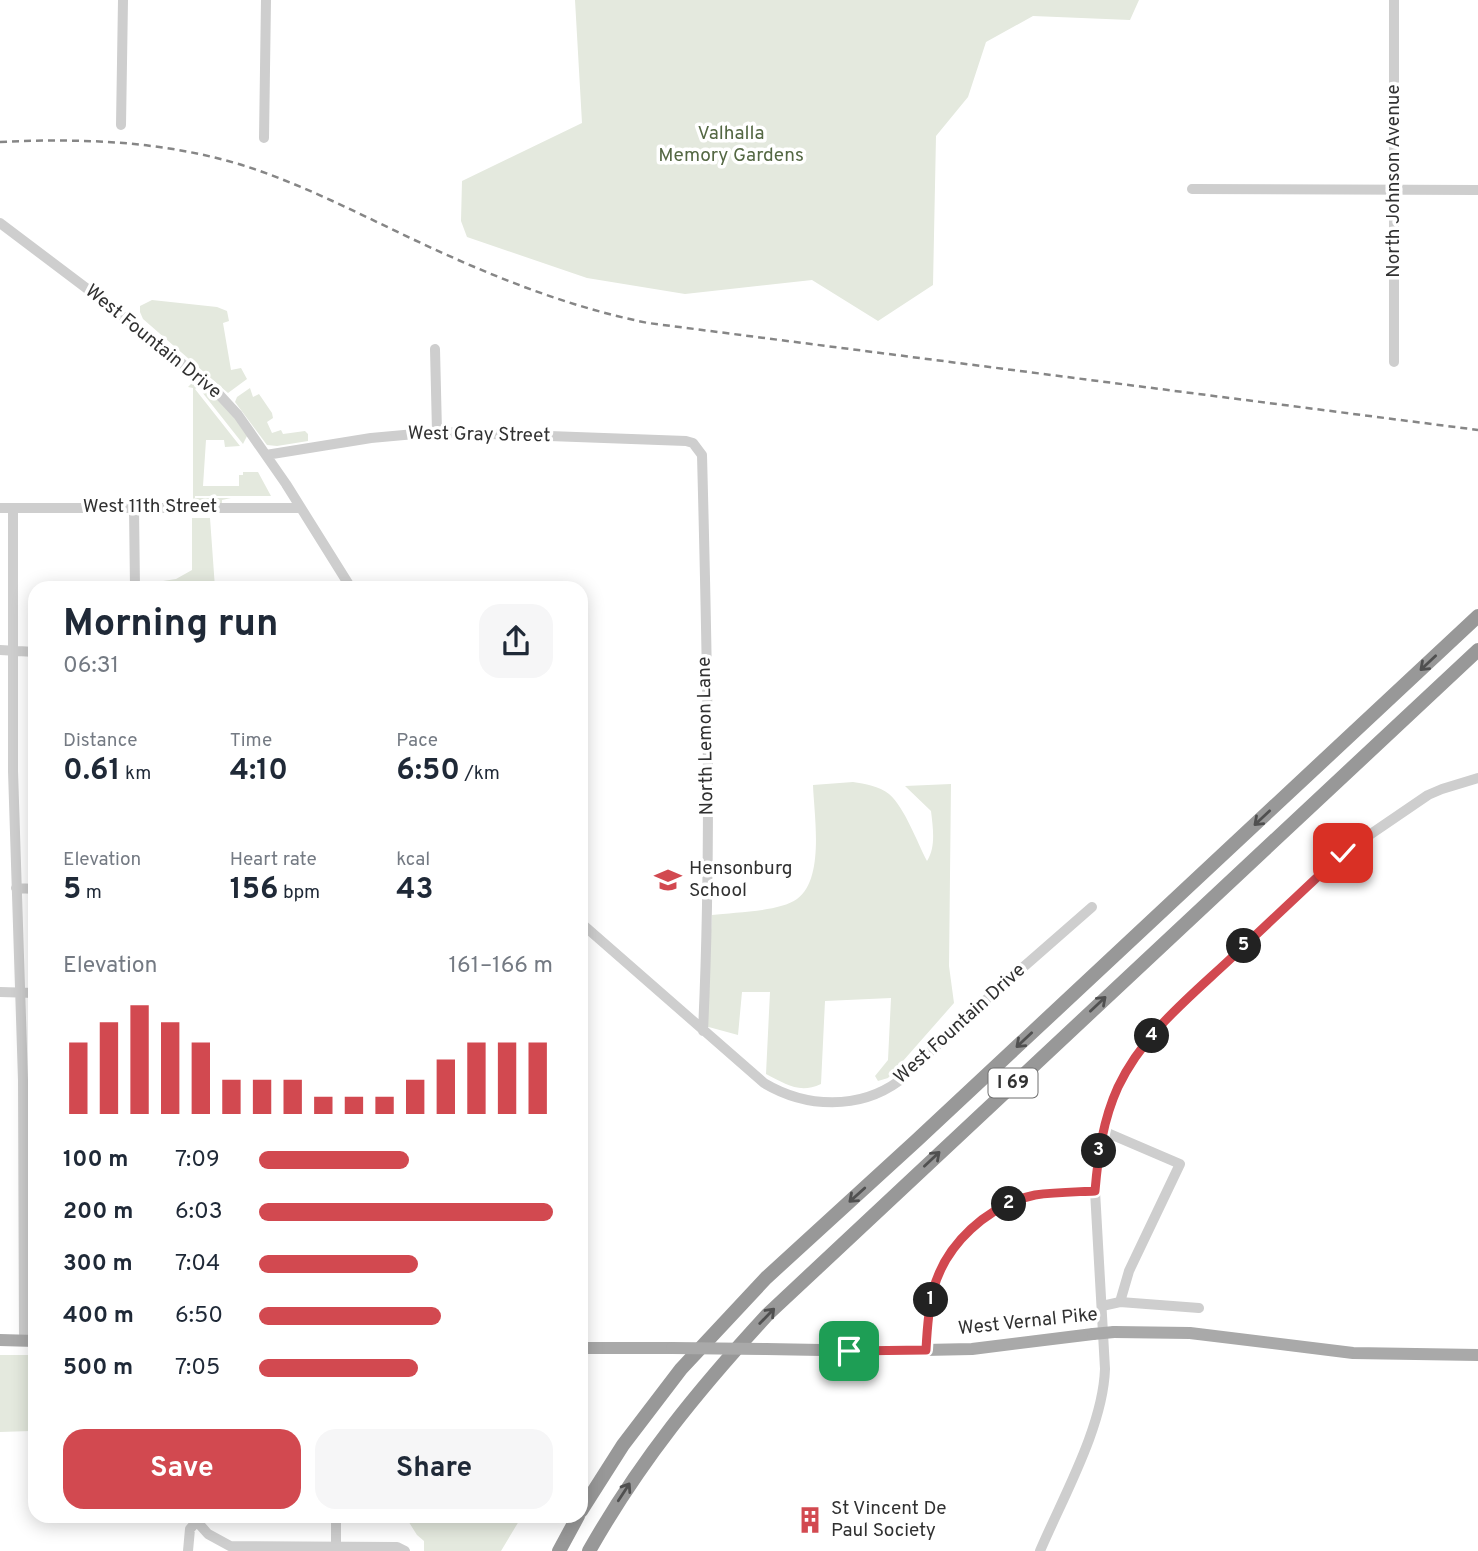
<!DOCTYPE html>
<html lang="en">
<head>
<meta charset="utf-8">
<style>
	:root { --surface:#fff; --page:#f6f6f7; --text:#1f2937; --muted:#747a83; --accent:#d24950 }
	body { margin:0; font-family:Overpass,sans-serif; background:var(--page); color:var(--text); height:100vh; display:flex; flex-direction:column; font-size:26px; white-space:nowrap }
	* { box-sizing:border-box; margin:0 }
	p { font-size:23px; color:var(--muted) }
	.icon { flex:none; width:38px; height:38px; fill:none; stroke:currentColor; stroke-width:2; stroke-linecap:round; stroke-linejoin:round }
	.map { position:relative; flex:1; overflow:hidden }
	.panel { position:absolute; left:28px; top:581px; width:560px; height:942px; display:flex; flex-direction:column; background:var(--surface); border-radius:21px; box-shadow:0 4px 18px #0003 }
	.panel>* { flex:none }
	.pin { position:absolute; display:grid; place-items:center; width:60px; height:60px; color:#fff; margin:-30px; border-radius:14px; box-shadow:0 4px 10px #0006 }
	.km { position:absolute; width:35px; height:35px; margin:-18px; border-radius:50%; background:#222; color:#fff; font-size:19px; line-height:35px; text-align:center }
	.round { display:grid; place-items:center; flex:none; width:74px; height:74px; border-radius:21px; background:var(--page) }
	.summary { display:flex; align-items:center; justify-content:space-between; height:119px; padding:0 35px }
	h1 { font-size:38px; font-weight:700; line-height:52px }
	.figures { display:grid; grid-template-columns:repeat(3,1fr); gap:10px; height:119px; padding:7px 35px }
	.figures div { display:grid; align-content:center }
	.figures b { font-size:30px; font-weight:700 }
	.figures small { font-size:19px; font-weight:400 }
	.figures p { font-size:19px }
	.chart { height:196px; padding:14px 35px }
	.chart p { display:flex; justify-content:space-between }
	.chart svg { width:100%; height:126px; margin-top:7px; stroke:var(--accent); stroke-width:6 }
	.action { display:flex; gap:14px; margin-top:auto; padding:14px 35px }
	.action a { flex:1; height:80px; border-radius:21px; background:var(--accent); color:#fff; font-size:28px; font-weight:700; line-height:80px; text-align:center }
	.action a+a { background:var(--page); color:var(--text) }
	ul { padding:0 35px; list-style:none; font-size:23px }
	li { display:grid; grid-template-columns:112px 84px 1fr; align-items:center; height:52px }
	li i { height:18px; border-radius:9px; background:var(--accent) }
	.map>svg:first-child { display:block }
</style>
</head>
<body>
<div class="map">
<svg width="1478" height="1551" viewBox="0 0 1478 1551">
	<rect width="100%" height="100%" fill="#fff"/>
	<path fill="#e4e9de" d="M 575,0 L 1139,0 L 1130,20 L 1033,16 L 986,42 L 968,97 L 936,136 L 933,285 L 878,321 L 812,280 L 685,294 L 587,278 L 467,237 L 461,221 L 462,181 L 582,123 Z
		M 152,300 L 217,307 L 227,311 L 229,321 L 223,323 L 231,370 L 241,368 L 247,379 L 228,393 L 143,319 L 140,312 L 140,306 Z
		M 192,383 C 215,387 236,418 247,436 L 243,444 L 198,387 L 195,389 L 240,446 L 225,447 L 224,440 L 206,440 L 203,486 L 239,486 L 239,475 L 243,475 L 243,472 L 258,472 L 271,496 L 195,496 L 195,498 L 231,498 L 222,500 L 222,503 L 193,504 L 193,388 L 188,387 Z
		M 250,388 L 253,397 L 259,394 L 272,413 L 273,418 L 267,422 L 272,433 L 281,430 L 283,434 L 305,431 L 308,434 L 308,441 L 277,446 L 267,445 L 235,402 L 237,397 Z
		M 192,518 L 210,518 L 215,588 L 162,588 L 163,581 L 176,579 L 192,570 Z
		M 853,782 C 865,784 879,786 889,794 C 905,808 917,842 927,861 C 936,847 933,828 931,811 L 905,786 L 951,784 L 949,966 L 954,1003 L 888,1078 L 878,1081 L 875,1076 L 888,1060 L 891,998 L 825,1001 L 821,1084 C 799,1094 786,1084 766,1074 L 770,992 L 742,992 L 738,1035 L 705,1026 L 712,915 C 734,912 779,912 797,899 C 825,879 814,815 813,785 Z
		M 0,1355 L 35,1355 L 35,1426 L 31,1431 L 0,1432 Z
		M 405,1516 L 522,1516 L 501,1551 L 424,1551 L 424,1541 L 417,1535 Z"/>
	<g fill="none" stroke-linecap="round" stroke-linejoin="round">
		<path stroke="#cecece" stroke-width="10" d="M 121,125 L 123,0
			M 264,138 L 266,0
			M 1192,189 L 1478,190
			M 0,223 L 102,300 L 214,389 L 238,415 L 286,484 L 351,588
			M 435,349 L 437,432
			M 1394,362 L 1394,0
			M 266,455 L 371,438 L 437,432 L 686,441 L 693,443 L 702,455 C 707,647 712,840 703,1031
			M 0,508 L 300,508
			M 13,508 L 13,771 L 23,1080 L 24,1341
			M 134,508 L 135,588
			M 0,650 L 35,652
			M 16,888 L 35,889
			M 581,923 L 764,1083 C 806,1108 859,1110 899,1081 L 972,1012 L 1092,907
			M 0,992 L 35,993
			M 1120,1302 L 1199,1308
			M 1102,1306 L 1120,1302 L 1129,1271 L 1180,1164 L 1103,1131
			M 926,1350 C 927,1331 928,1310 933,1291 C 945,1244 988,1205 1035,1196 C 1055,1192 1075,1192 1095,1191 C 1100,1123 1119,1071 1165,1020 L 1343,853 L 1428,795 L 1442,789 L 1478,778
			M 192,1516 L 208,1534 L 230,1546 L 397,1547 L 405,1551
			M 336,1516 L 336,1547
			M 188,1551 L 190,1529 L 196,1522
			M 1040,1551 C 1063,1497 1103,1427 1105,1369 L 1095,1191"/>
		<path stroke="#a9a9a9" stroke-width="12" d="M 1114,1332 L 1190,1333 L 1353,1353 L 1478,1355
			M 0,1340 L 35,1341
			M 581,1348 L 672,1348
			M 766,1349 L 876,1351 L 972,1349 L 1093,1334"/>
		<path stroke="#989898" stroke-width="14" d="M 581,1511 L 623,1445 L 681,1369 L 766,1278 L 917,1140 L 1478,616
			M 559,1551 L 578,1516
			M 589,1551 C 640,1461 698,1390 768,1314 L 1478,650"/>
		<path stroke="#868686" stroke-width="2.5" stroke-dasharray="7 5" stroke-linecap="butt" d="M 0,142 C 83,138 163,141 242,165 C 305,185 363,216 423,244 C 496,278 569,307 648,323 L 1478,430"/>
		<path stroke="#a9a9a9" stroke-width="12" d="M 1093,1334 L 1114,1332
			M 672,1348 L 766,1349"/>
	</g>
	<defs><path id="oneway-shaft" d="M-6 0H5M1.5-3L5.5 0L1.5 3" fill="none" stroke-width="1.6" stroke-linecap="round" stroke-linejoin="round" transform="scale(1.75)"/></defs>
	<g stroke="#505050">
		<use href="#oneway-shaft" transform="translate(1428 663) rotate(137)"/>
		<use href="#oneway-shaft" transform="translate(1262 818) rotate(137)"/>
		<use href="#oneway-shaft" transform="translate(1098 1004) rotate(-43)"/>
		<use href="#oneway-shaft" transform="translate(1024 1040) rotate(137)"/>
		<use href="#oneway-shaft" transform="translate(932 1159) rotate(-43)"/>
		<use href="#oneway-shaft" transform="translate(857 1195) rotate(138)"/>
		<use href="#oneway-shaft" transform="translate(767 1316) rotate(-46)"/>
		<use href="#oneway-shaft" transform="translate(624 1492) rotate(-57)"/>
	</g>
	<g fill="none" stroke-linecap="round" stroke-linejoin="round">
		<defs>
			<path id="route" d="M 849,1351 L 926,1350 C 927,1331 928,1310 933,1291 C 945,1244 988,1205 1035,1195 C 1055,1192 1075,1192 1095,1191 C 1098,1155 1103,1120 1118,1087 C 1142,1036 1186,1000 1226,963 C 1265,926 1304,890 1343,853"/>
		</defs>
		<use href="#route" stroke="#fff" stroke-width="14"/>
		<use href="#route" stroke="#d24950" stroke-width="9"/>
	</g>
	<defs>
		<symbol id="school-bare" viewBox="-9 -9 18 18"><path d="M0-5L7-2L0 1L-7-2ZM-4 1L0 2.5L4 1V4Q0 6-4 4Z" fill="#d24950" stroke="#fff" stroke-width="2.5" paint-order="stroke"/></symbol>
		<symbol id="building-bare" viewBox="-9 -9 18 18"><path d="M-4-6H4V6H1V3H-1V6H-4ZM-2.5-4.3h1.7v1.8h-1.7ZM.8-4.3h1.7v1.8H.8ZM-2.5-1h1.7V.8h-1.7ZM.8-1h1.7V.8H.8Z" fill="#d24950" stroke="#fff" stroke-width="2.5" paint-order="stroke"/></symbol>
	</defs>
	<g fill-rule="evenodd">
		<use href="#school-bare" x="649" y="861" width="38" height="38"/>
		<use href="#building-bare" x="791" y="1501" width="38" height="38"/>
	</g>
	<g text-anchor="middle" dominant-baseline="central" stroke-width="7" stroke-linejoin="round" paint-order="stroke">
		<rect fill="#fff" stroke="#6f6f6f" stroke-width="2" x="988.5" y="1068.5" width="49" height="29" rx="5"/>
		<g font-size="18" font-weight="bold" fill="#313131">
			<text x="1013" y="1083">I 69</text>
		</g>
		<g font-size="19" fill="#546843" stroke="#fff">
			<text x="731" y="134">Valhalla<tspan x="731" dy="22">Memory Gardens</tspan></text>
		</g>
		<g font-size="19" fill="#313131" stroke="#fff">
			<text transform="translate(1394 181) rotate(-90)">North Johnson Avenue</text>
			<text transform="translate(153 342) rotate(39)">West Fountain Drive</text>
			<text transform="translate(479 435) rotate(1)">West Gray Street</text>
			<text x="150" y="507">West 11th Street</text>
			<text transform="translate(706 736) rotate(-91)">North Lemon Lane</text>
			<text transform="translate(960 1024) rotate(-42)">West Fountain Drive</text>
			<text transform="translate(1028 1322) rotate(-6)">West Vernal Pike</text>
		</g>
		<g font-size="19" fill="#313131" stroke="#fff" text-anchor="start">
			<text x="689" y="869">Hensonburg<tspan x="689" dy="22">School</tspan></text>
			<text x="831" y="1509">St Vincent De<tspan x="831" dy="22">Paul Society</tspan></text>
		</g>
	</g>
</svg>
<div class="pin" style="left:849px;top:1351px;background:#1e9e55"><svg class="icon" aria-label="arrive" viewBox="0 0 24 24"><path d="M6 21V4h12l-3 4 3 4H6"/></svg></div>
<div class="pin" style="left:1343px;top:853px;background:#d93025"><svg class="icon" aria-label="check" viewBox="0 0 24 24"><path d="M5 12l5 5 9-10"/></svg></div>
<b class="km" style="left:931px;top:1300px">1</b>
<b class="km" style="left:1009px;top:1204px">2</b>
<b class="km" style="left:1099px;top:1151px">3</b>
<b class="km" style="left:1152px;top:1036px">4</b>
<b class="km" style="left:1244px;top:946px">5</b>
<section class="panel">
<div class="summary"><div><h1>Morning run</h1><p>06:31</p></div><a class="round"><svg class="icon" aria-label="share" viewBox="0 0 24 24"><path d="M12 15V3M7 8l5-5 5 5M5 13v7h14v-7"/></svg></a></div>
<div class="figures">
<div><p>Distance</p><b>0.61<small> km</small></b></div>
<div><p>Time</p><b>4:10</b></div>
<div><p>Pace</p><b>6:50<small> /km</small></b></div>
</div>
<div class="figures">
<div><p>Elevation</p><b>5<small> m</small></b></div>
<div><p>Heart rate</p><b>156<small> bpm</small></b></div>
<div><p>kcal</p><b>43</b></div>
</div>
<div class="chart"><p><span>Elevation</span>161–166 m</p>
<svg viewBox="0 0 160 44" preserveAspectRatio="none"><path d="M5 44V19M15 44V12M25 44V6M35 44V12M45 44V19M55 44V32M65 44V32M75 44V32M85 44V38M95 44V38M105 44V38M115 44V32M125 44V25M135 44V19M145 44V19M155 44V19"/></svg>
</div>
<ul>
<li><b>100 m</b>7:09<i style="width:51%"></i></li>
<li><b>200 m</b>6:03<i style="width:100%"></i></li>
<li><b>300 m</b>7:04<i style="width:54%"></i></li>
<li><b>400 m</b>6:50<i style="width:62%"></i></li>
<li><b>500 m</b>7:05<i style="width:54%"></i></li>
</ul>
<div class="action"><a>Save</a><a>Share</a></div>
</section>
</div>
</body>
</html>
